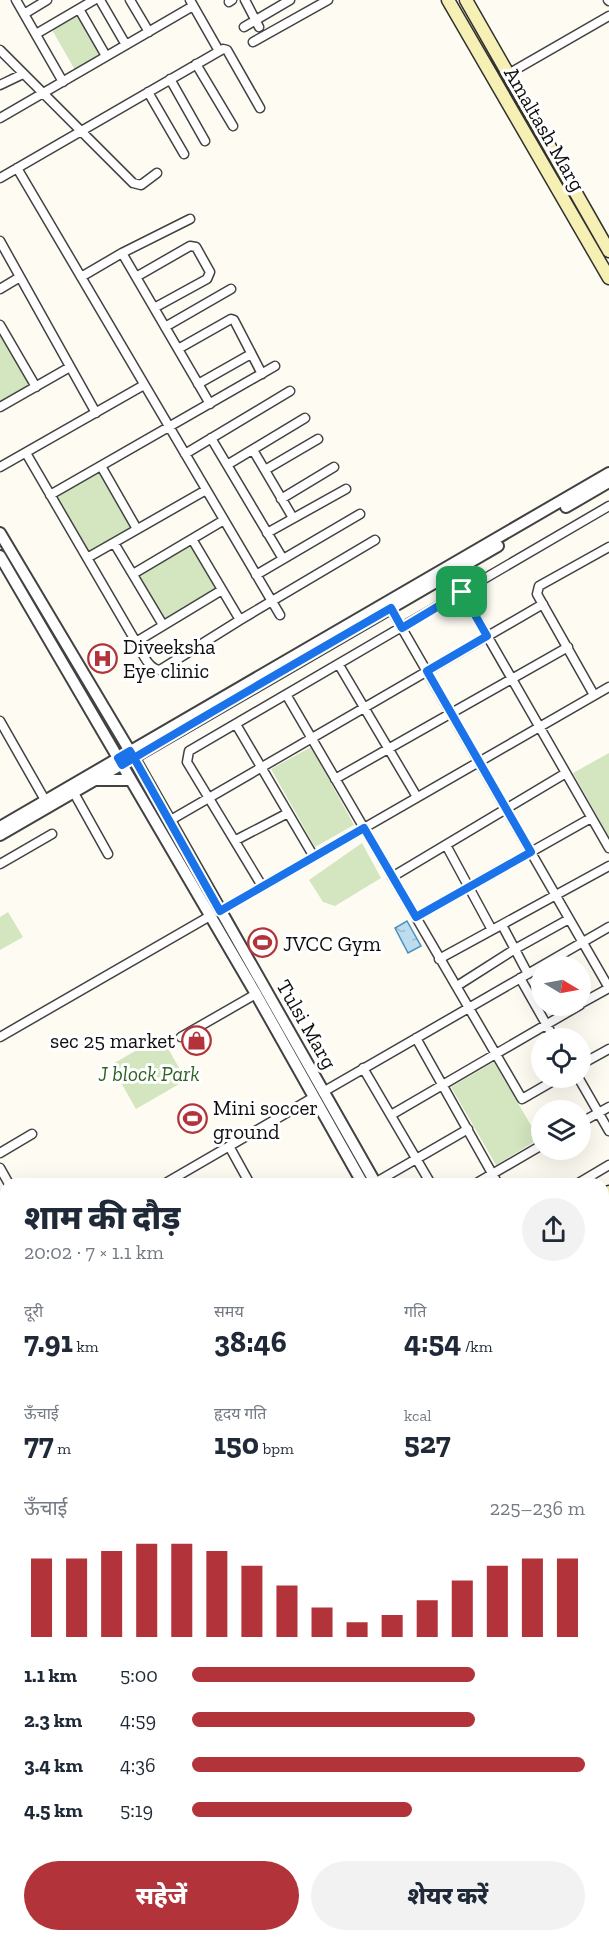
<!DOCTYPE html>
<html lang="hi">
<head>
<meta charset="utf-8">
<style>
	:root { --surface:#fff; --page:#f2f2f3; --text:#1f2937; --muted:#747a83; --accent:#b2343a }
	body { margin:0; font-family:"Zilla Slab","Noto Sans Devanagari",serif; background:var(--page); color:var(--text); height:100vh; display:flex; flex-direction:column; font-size:22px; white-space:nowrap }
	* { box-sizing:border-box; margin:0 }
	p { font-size:20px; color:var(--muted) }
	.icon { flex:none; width:33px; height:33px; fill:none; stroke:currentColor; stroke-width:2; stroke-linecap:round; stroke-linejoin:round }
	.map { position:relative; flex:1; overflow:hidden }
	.side { position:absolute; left:0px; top:1178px; width:609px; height:764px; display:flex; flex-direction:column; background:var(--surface); border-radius:18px 18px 0 0; box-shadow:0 6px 24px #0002 }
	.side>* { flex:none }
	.needle { width:39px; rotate:100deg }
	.fabs { position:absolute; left:531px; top:956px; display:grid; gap:12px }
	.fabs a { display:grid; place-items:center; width:60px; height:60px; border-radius:50%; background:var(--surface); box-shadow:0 6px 24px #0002; font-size:30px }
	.pin { position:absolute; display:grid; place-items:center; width:51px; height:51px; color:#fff; margin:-26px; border-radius:12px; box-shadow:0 3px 9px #0006 }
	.round { display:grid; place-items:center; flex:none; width:63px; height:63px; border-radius:32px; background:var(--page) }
	.summary { display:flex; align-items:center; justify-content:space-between; height:102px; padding:0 24px }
	h1 { font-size:33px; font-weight:800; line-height:45px }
	.figures { display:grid; grid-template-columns:repeat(3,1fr); gap:9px; height:102px; padding:6px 24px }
	.figures div { display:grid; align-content:center }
	.figures b { font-size:30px; font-weight:800 }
	.figures small { font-size:16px; font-weight:400 }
	.figures p { font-size:16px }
	.chart { height:168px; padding:12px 24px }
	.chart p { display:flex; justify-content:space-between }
	.chart svg { width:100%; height:108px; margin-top:6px; stroke:var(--accent); stroke-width:6 }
	.cta { display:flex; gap:12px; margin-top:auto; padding:12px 24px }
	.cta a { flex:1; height:69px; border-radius:36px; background:var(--accent); color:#fff; font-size:24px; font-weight:800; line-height:69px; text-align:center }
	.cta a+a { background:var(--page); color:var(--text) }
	ul { padding:0 24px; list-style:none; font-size:20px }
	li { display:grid; grid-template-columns:96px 72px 1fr; align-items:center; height:45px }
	li i { height:15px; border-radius:8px; background:var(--accent) }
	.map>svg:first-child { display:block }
</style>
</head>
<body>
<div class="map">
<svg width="609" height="1940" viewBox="0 0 609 1940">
	<defs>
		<pattern id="water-ripples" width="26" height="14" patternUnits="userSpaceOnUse" patternTransform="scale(1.5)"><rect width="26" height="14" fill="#bcddf0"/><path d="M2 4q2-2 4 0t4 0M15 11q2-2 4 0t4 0" fill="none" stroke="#a0bccd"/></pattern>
	</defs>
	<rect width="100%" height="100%" fill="#fefbf2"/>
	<path fill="#d3e6bf" d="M 78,13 L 102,54 L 75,70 L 51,28 Z
		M 0,331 L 31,385 L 0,403 Z
		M 99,472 L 132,528 L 89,553 L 56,497 Z
		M 191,544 L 217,588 L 164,620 L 137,576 Z
		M 311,747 L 354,825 L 315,847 L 271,769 Z
		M 609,753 L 609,837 L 573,773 Z
		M 362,843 L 381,878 L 335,906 L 323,902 L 309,880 Z
		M 8,912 L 23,937 L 0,950 L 0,917 Z
		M 161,1036 L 186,1080 L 136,1109 L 111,1065 Z
		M 494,1062 L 539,1139 L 496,1165 L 451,1087 Z"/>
	<path fill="#e3eecf" d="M 197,1111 L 201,1119 L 187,1128 L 182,1119 Z
		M 609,1224 L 609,1557 L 603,1546 L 603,1227 Z"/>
	<path fill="url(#water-ripples)" stroke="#4a91c0" stroke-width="1.5" d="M 407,921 L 421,946 L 408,953 L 395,928 Z"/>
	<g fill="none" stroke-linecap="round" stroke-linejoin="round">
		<defs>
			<path id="minor" d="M 16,0 L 63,82
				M 100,0 L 126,45
				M 130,0 L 149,32
				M 190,0 L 219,51
				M 245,0 L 259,27
				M 608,0 L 609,1
				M 229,2 L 232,0
				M 79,9 L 106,56
				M 24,14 L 47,0
				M 244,27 L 290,0
				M 36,34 L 94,0
				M 253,42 L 328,0
				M 0,50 L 133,183 L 141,185 L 157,173
				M 196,64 L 233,126
				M 508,74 L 609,16
				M 170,79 L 205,141
				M 0,85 L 23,74
				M 148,92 L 184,154
				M 0,118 L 193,6
				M 17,168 L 280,615
				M 0,178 L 223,49 L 227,50 L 260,108
				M 0,241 L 96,413
				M 122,253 L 190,219
				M 81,277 L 122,253 L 210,404
				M 136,277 L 190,246 L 196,247 L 210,272 L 207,279 L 154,308
				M 0,289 L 20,277
				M 0,325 L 36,387
				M 165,327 L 231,289
				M 178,349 L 231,319 L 234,320 L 262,374
				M 198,384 L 251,354
				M 0,407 L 70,367
				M 211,438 L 283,559
				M 253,450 L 293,518
				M 26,453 L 136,642 C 142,652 148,669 160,670 L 240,620 L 375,540
				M 185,454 L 290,391
				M 227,465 L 305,418
				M 101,466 L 137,529
				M 0,467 L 144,385
				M 265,470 L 318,439
				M 50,495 L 275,366
				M 281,499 L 334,467
				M 267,533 L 346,489
				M 192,539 L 240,620
				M 114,543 L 163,625
				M 87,558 L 206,490
				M 133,574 L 224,520
				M 256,575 L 360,514
				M 462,592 L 609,848
				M 388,604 L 609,988
				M 136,642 L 222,590
				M 339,665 L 417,797
				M 594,695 L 537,594 L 539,586 L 609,547
				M 287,696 L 522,1099 L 560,1077
				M 0,721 L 45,800
				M 237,726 L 314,857
				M 335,779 L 568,647
				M 74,793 L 108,854
				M 169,821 L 543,604
				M 236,840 L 288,813
				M 446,845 L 492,930
				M 0,864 L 52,834
				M 392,877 L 566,773
				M 262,886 L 187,762 L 189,751 L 609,506
				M 220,911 L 609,687
				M 416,917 L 591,818
				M 502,925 L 528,974
				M 439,959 L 609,866
				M 520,978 L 554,1038
				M 457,986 L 515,949 L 569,919
				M 580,1004 L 609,988
				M 0,1037 L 210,916
				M 181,1037 L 256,994
				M 416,1038 L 498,1184
				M 580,1065 L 609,1049
				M 363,1068 L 431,1184
				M 578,1077 L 609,1131
				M 323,1092 L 609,927
				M 391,1115 L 580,1005
				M 580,1123 L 609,1107
				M 229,1146 L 250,1184
				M 0,1153 L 32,1134
				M 0,1168 L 9,1184
				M 164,1184 L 314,1097
				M 373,1184 L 468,1129
				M 475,1184 L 542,1145
				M 577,1184 L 609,1165
				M 0,1278 L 6,1275
				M 0,1524 L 6,1520"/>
			<path id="tertiary" d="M 566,507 L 609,482
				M 0,533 L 134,758 L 376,1184
				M 0,556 L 256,994 L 363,1184
				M 97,780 L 130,780
				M 0,827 L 609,473
				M 0,835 L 498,546
				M 603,1581 L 609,1591
				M 603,1596 L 609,1606"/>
			<path id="secondary" d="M 448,0 L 609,278
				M 466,0 L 609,251
				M 603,1195 L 609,1192
				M 603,1214 L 609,1210
				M 0,1547 L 6,1544
				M 0,1567 L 6,1564
				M 0,1904 L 6,1914
				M 18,1935 L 21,1940"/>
			<path id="primary" d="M 0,1918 L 6,1928"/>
		</defs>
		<use href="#minor" stroke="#424242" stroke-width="11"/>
		<use href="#tertiary" stroke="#424242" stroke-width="14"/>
		<use href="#secondary" stroke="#313131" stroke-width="15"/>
		<use href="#primary" stroke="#202020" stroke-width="16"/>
		<use href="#minor" stroke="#fff" stroke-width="8"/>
		<use href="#tertiary" stroke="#fff" stroke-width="10"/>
		<use href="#secondary" stroke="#f7f0b4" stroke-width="12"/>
		<use href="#primary" stroke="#ebce75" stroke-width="14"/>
	</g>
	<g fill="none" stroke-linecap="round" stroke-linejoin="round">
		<defs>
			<path id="route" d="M 462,592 L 402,628 L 391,608 C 301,660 211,712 122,765 L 118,758 L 130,751 L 134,758 L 220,911 L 364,828 L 416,917 L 531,852 L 427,671 L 487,636 L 462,592"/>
		</defs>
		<use href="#route" stroke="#fff" stroke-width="12"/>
		<use href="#route" stroke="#1a73e8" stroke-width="8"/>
	</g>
	<defs>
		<symbol id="hospital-ring" viewBox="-11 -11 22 22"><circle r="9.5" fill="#fff" stroke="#b2343a" stroke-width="1.5"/><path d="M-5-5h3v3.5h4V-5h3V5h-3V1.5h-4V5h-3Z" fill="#b2343a"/></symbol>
		<symbol id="stadium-ring" viewBox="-11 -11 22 22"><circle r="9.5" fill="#fff" stroke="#b2343a" stroke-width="1.5"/><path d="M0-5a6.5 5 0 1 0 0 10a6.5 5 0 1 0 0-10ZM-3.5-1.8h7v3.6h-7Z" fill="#b2343a"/></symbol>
		<symbol id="shop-ring" viewBox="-11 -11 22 22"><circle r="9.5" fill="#fff" stroke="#b2343a" stroke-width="1.5"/><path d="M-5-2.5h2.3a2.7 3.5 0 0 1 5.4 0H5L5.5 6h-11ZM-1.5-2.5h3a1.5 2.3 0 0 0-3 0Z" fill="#b2343a"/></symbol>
	</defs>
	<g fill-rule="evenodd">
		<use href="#hospital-ring" x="86" y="642" width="33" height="33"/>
		<use href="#stadium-ring" x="246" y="926" width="33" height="33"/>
		<use href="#shop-ring" x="180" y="1024" width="33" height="33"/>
		<use href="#stadium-ring" x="176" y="1102" width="33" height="33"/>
	</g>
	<g text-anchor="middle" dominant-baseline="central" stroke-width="6" stroke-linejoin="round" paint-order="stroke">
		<g font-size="21" fill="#0f0f0f" stroke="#fff">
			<text transform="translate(545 129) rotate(60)">Amaltash Marg</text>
			<text transform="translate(307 1024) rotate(60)">Tulsi Marg</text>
		</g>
		<g font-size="21" fill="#0f0f0f" stroke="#fff" text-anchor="start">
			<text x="123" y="646">Diveeksha<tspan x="123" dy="24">Eye clinic</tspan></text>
			<text x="283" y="943">JVCC Gym</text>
			<text x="175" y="1040" text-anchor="end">sec 25 market</text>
			<text x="213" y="1107">Mini soccer<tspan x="213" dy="24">ground</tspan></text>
		</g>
		<g font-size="21" font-style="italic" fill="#316125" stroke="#fff">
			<text x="149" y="1073">J block Park</text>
		</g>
	</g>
</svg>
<div class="fabs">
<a><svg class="needle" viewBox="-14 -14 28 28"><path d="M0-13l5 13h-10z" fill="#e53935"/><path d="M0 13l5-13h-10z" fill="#747a83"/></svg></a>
<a><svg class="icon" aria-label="locate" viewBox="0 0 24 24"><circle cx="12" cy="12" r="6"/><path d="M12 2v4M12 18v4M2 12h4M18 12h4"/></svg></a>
<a><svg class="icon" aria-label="layers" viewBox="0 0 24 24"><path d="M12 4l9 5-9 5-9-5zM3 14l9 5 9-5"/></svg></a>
</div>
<div class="pin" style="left:462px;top:592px;background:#1e9e55"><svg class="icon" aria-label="arrive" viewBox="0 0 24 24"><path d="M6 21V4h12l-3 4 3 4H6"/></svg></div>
<section class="side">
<div class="summary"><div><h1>शाम की दौड़</h1><p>20:02 · 7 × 1.1 km</p></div><a class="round"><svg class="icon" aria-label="share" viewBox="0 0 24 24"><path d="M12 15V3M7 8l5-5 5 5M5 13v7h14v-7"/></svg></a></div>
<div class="figures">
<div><p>दूरी</p><b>7.91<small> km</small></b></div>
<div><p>समय</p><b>38:46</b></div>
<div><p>गति</p><b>4:54<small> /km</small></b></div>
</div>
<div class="figures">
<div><p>ऊँचाई</p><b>77<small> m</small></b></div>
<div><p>हृदय गति</p><b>150<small> bpm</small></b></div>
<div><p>kcal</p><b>527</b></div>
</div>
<div class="chart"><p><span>ऊँचाई</span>225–236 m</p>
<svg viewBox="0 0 160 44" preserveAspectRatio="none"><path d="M5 44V12M15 44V12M25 44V9M35 44V6M45 44V6M55 44V9M65 44V15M75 44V23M85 44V32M95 44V38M105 44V35M115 44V29M125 44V21M135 44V15M145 44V12M155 44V12"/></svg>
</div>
<ul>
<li><b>1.1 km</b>5:00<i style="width:72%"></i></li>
<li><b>2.3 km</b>4:59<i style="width:72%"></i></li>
<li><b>3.4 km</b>4:36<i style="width:100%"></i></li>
<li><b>4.5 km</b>5:19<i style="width:56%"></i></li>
</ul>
<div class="cta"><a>सहेजें</a><a>शेयर करें</a></div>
</section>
</div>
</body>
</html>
